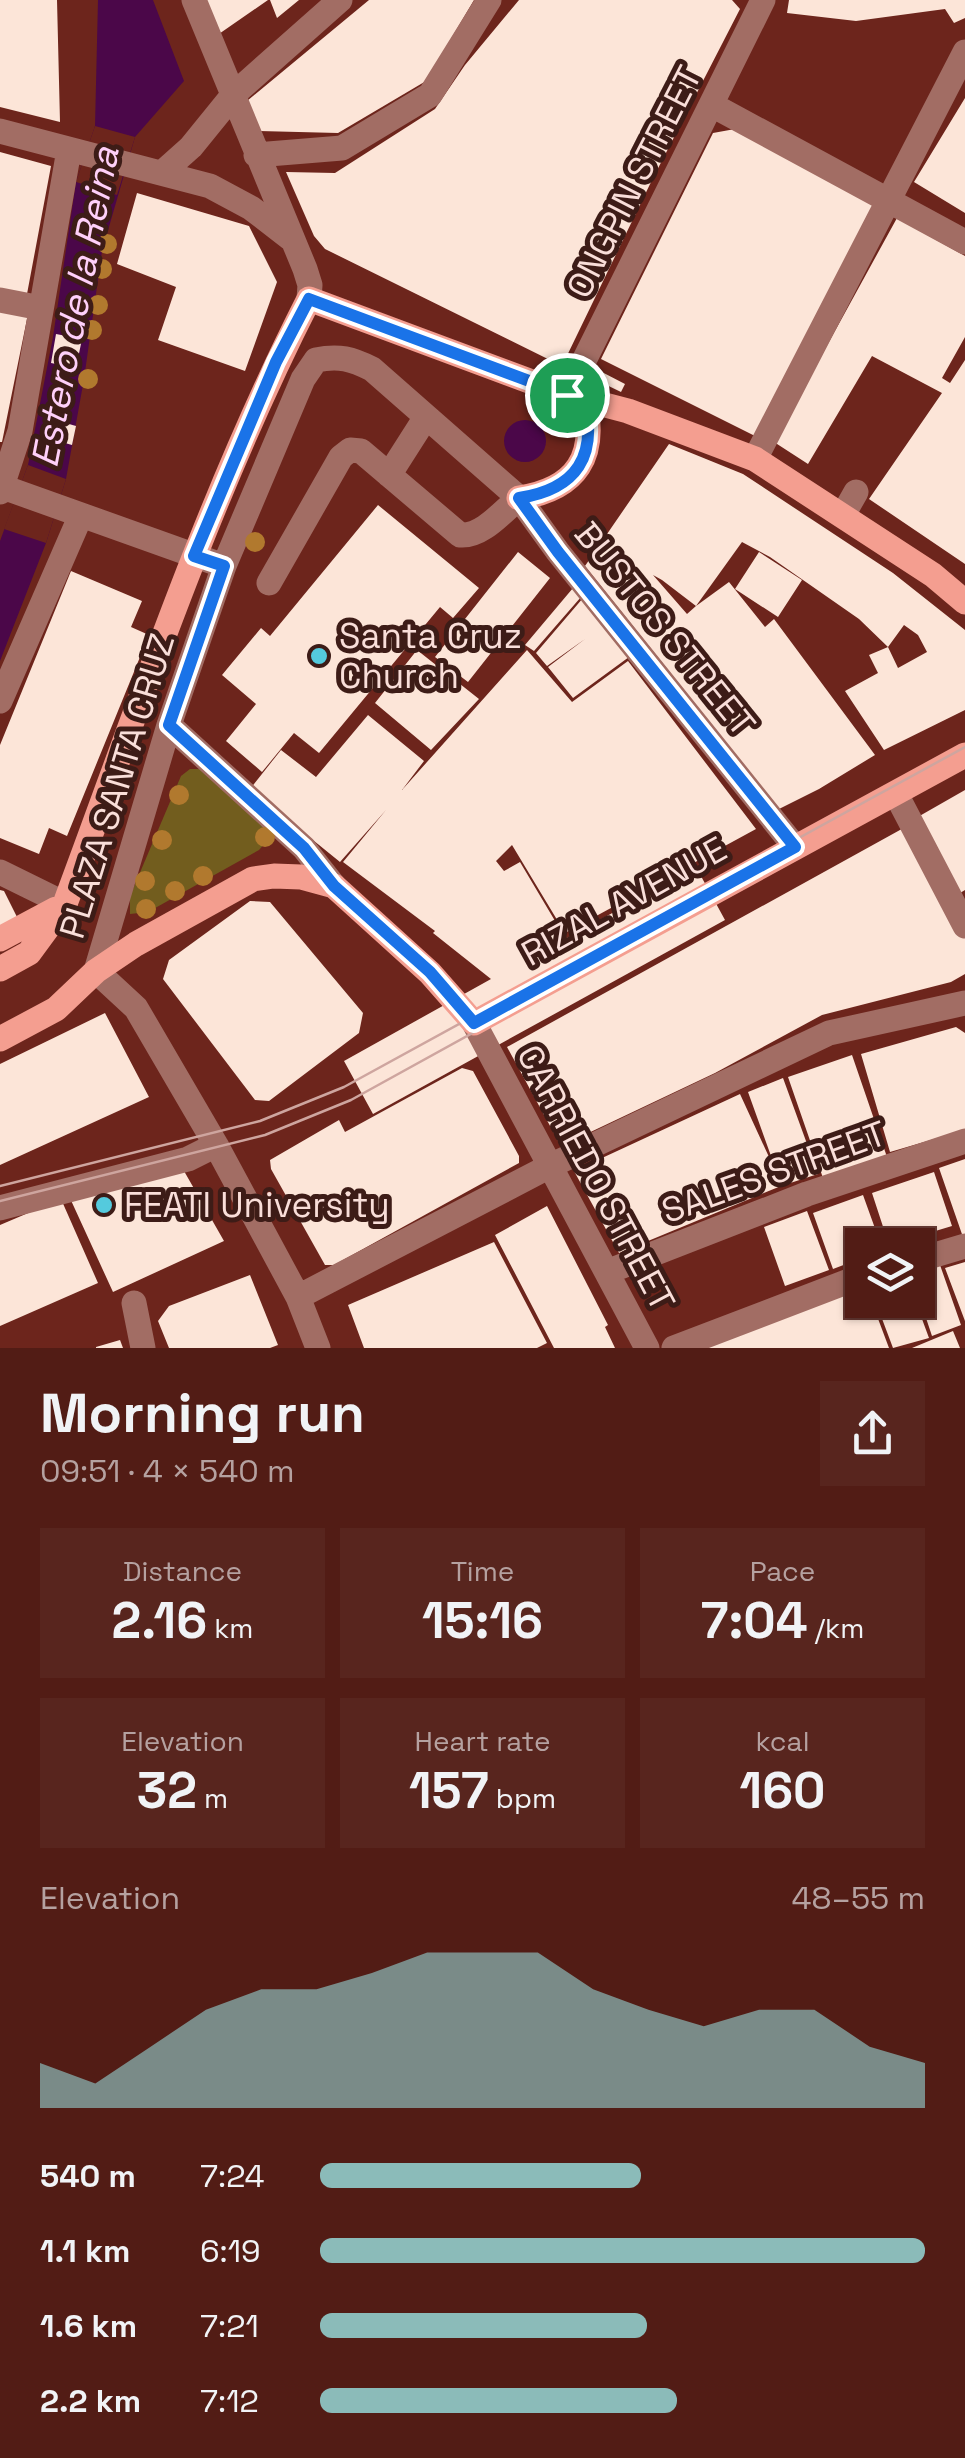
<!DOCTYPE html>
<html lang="en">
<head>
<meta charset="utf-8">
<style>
	:root { --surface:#521c15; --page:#58251e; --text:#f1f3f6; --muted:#b5a1a0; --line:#683a34; --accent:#8bbbb9 }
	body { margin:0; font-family:"Space Grotesk",sans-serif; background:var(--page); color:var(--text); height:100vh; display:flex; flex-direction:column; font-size:38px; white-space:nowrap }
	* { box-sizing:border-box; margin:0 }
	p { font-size:32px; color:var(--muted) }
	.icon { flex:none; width:55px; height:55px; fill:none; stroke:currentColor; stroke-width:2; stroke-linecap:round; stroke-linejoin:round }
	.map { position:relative; height:1348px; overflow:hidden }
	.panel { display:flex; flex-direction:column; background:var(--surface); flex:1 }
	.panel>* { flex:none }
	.fabs { position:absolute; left:845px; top:1228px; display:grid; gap:20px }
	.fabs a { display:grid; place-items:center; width:90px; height:90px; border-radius:0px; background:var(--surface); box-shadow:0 2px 8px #0004,0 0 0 2px var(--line); font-size:50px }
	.pin { position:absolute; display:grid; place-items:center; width:85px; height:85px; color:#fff; margin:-42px; border:5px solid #fff; border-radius:50%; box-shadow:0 2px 10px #0007 }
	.round { display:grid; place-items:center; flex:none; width:105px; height:105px; border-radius:0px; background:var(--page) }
	.summary { display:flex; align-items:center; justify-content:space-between; height:170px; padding:0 40px }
	h1 { font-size:55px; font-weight:800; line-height:75px }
	.metrics { display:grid; grid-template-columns:repeat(3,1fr); gap:15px; height:170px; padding:10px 40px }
	.metrics div { display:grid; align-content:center; border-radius:0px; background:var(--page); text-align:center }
	.metrics b { font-size:50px; font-weight:800 }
	.metrics small { font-size:28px; font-weight:400 }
	.metrics p { font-size:28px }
	.chart { height:280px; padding:20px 40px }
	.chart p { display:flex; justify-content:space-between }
	.chart svg { width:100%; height:180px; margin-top:10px; fill:var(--accent); opacity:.7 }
	ul { padding:0 40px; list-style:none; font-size:32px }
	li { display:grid; grid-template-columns:160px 120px 1fr; align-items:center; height:75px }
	li i { height:25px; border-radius:12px; background:var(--accent) }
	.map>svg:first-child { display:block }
</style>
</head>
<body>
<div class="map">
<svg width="965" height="1348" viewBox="0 0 965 1348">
	<rect width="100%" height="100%" fill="#6d251c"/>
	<path fill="#725d1e" d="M 190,769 L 202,769 L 274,833 L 259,850 L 148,912 L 130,914 L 130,896 L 181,776 Z"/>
	<path fill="#4b0749" d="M 98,0 L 153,0 L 184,81 L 135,137 L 102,251 L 84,379 L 66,479 L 46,543 L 0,661 L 0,541 L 28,465 L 53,337 L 76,182 L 95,126 Z
		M504 441a21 21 0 1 1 42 0a21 21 0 1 1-42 0Z"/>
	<path fill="#6d251c" d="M 95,126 L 135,137 L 117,195 L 76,182 Z
		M 28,465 L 66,479 L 46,543 L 4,529 Z"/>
	<path fill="#fce5d8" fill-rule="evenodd" d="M 0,0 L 57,0 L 60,122 L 0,107 Z
		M 200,0 L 268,0 L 216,36 Z
		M 270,0 L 299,0 L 277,18 Z
		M 369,0 L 474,0 L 426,81 L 338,133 L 259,131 L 247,101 Z
		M 519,0 L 732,0 L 740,9 L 652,180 L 562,366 L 325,249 L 314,236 L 286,172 L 335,173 L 435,109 L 465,65 Z
		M 789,0 L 965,0 L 965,18 L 954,23 L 945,9 L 856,21 L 787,13 Z
		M 965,98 L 965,213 L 914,182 Z
		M 735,129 L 881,205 L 757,437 L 601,359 L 713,133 Z
		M 0,152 L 51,166 L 27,294 L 0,289 Z
		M 137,193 L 249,226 L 277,282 L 245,371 L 158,340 L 176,287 L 117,264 Z
		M 897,218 L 965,256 L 965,337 L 942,378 L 950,383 L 965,360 L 965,564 L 869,499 L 942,393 L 872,356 L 808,464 L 774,442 Z
		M 0,309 L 28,314 L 2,442 L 0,442 Z
		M 56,334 L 82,339 L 76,368 L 51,363 Z
		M 596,369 L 625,384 L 621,392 L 592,378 Z
		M 62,422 L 76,426 L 72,445 L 58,441 Z
		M 669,444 L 743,474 L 893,573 L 965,630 L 965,710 L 884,750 L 845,691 L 878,673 L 869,655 L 888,647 L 898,668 L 927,652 L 918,635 L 904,625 L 888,647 L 859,619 L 770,557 L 742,542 L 696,606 L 729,582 L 765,627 L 774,619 L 875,755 L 819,789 L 779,809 L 585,566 ZM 653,575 L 662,580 L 696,606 L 687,614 Z
		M 378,505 L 479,588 L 453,618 L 440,607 L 319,753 L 294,733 L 262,772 L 226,741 L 256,704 L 222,675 L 261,628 L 270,636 Z
		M 518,552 L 550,578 L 468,682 L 435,657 Z
		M 759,552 L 802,580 L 778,617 L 735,589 Z
		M 71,571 L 142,601 L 131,627 L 149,635 L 67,836 L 49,828 L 39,854 L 0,838 L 0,745 Z
		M 573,588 L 581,597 L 534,651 L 525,645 Z
		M 583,598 L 629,657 L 573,698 L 548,667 L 585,639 L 547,666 L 536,653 Z
		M 417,650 L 479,699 L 431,750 L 375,703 Z
		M 527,650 L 572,702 L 628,661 L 756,829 L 565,933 L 512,845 L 496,861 L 504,871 L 520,862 L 564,936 L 525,961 L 696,867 L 725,920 L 373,1114 L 344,1061 L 491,979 L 433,933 L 435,931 L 343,862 L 386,810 L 340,862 L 250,789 L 281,750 L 316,777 L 368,715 L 424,761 L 402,790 Z
		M 965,790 L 965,890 L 955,896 L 916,818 Z
		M 909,825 L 965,936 L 965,974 L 951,982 L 822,1015 L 715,1073 L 561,1146 L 507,1047 Z
		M 0,890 L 4,891 L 18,919 L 0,929 Z
		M 250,901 L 270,902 L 363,1013 L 359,1033 L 269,1101 L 255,1100 L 163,979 L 169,960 Z
		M 105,1013 L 149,1097 L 0,1165 L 0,1064 Z
		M 956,1027 L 965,1033 L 965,1130 L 890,1152 L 861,1054 Z
		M 852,1055 L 887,1157 L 823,1178 L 788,1077 Z
		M 462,1068 L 473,1071 L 519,1156 L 519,1163 L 334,1265 L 325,1265 L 271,1169 L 270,1160 L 339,1120 L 345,1132 Z
		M 783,1078 L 818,1174 L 781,1186 L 619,1253 L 574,1171 L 740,1094 L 780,1181 L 748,1092 Z
		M 965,1159 L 965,1240 L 964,1240 L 939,1168 Z
		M 184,1171 L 224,1241 L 113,1292 L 69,1196 Z
		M 934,1172 L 952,1226 L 889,1245 L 872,1193 Z
		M 863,1195 L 881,1245 L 862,1245 L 862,1258 L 833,1269 L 813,1213 Z
		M 61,1199 L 98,1283 L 0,1326 L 0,1225 Z
		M 547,1206 L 608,1325 L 605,1327 L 615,1348 L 554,1348 L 495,1235 Z
		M 807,1211 L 829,1270 L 785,1286 L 764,1227 Z
		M 494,1242 L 547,1343 L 537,1348 L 364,1348 L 348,1305 Z
		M 965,1262 L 965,1321 L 945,1268 Z
		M 940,1265 L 961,1325 L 932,1336 L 918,1294 L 918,1272 Z
		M 250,1275 L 278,1345 L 270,1348 L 169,1348 L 158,1321 L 169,1306 Z
		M 862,1288 L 862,1300 L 871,1300 L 889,1348 L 705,1348 Z
		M 875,1300 L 915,1300 L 929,1338 L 893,1348 Z
		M 953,1331 L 960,1348 L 912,1348 Z
		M 120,1340 L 123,1348 L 96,1348 L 96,1347 Z"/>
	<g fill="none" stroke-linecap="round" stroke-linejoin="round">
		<path stroke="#a26d64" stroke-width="25" d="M 194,0 L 305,269 L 310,285 L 309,299
			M 712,105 L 965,242
			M 0,131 L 210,186 L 251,208 L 290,238
			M 256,155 L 342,148 L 430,95 L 489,0
			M 163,172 L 191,147 L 234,94 L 340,0
			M 0,300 L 41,308
			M 567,395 L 763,0
			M 755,459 L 965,52
			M 389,475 L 426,417
			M 0,486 L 224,566
			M 0,492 L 20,431 L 69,150
			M 843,515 L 856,492
			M 269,583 L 341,457 L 350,450 L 361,451 L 460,535 C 482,537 503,511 519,498
			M 0,701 L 81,515
			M 169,725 L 304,848 L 334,886
			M 896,794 L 965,926
			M 0,872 L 65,904
			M 474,1023 L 647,1348
			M 0,1208 L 188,1159 L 216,1145
			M 918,1260 L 965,1246
			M 607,1272 L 807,1194 L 965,1141
			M 298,1297 L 550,1166 L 829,1033 L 965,1003
			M 134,1303 L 143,1348
			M 318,1348 L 298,1297 L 216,1145 L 136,1008 L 96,971 L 169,725 L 224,566 L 303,379 L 316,360 C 339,355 352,359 372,369 L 519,498 L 558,552 L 795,847
			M 674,1348 L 862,1276"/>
		<path stroke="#f49e90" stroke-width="25" d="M 519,498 C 577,489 598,456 584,399
			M 0,939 L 56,909
			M 0,969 L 29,953 L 65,904 C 141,700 210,493 309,299 L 567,395 L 628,411 L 755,459 L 933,575 L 965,602
			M 0,1039 L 56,1009 L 96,971 L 136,944 L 253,879 L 274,876 L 301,877 L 334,886 L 430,973 L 474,1023 L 965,755"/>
		<path stroke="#cea59f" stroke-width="2.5" d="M 0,1186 L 260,1121 L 344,1087 L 965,747
			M 0,1201 L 265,1135 L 351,1100 L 779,864"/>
	</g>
	<g fill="#b1792e">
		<circle cx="107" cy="244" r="10"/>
		<circle cx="102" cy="269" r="10"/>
		<circle cx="98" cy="305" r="10"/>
		<circle cx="92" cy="330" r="10"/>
		<circle cx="88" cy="379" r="10"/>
		<circle cx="255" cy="542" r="10"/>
		<circle cx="179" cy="795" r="10"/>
		<circle cx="265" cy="837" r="10"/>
		<circle cx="162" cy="840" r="10"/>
		<circle cx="203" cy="876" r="10"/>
		<circle cx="145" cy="881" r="10"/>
		<circle cx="175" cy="891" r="10"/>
		<circle cx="146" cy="909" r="10"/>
	</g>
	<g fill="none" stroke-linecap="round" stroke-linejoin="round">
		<defs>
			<path id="route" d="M 309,299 L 567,395 L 584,399 C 598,456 577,489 519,498 L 558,552 L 795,847 L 474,1023 L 430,972 L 334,886 L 304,848 L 169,725 L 224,566 L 194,556 L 276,362 Z"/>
		</defs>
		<use href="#route" stroke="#fff" stroke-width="20"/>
		<use href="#route" stroke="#1a73e8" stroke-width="12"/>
	</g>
	<g fill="#54cadd" stroke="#3d1c17" stroke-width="4">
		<circle cx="319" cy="656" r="10"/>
		<circle cx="104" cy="1205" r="10"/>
	</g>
	<g text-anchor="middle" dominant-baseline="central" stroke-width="10" stroke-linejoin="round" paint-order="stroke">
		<g font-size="35" fill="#f9ded9" stroke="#3d1c17">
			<text transform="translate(634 182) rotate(-63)">ONGPIN STREET</text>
			<text transform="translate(665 629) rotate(51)">BUSTOS STREET</text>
			<text transform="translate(117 786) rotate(-73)">PLAZA SANTA CRUZ</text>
			<text transform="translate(624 901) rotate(-29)">RIZAL AVENUE</text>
			<text transform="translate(774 1172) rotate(-20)">SALES STREET</text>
			<text transform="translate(596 1178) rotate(62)">CARRIEDO STREET</text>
		</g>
		<g font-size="35" fill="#f9ded9" stroke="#3d1c17" text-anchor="start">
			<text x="339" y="636">Santa Cruz<tspan x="339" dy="40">Church</tspan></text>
			<text x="124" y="1205">FEATI University</text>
		</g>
		<g font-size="38" font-style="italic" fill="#fed0f9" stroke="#3d1c17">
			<text transform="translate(75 307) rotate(-79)">Estero de la Reina</text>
		</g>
	</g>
</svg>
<div class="fabs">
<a><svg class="icon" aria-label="layers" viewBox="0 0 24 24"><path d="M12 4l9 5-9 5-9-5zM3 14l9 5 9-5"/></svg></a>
</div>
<div class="pin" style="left:567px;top:395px;background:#1e9e55"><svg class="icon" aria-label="arrive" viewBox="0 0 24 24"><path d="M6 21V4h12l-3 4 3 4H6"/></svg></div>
</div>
<section class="panel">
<div class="summary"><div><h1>Morning run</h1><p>09:51 · 4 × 540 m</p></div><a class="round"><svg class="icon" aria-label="share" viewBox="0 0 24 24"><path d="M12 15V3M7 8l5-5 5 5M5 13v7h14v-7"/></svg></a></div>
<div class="metrics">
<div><p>Distance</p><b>2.16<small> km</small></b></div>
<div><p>Time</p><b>15:16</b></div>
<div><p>Pace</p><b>7:04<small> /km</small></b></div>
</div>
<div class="metrics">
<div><p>Elevation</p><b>32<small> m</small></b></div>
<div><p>Heart rate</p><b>157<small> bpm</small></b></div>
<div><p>kcal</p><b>160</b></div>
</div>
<div class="chart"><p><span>Elevation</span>48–55 m</p>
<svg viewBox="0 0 160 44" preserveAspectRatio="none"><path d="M0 44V33L10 38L20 29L30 20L40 15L50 15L60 11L70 6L80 6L90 6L100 15L110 20L120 24L130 20L140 20L150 29L160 33V44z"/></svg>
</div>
<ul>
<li><b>540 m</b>7:24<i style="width:53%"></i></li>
<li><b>1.1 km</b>6:19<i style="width:100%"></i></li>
<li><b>1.6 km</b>7:21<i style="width:54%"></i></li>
<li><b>2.2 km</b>7:12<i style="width:59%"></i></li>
</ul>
</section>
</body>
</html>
